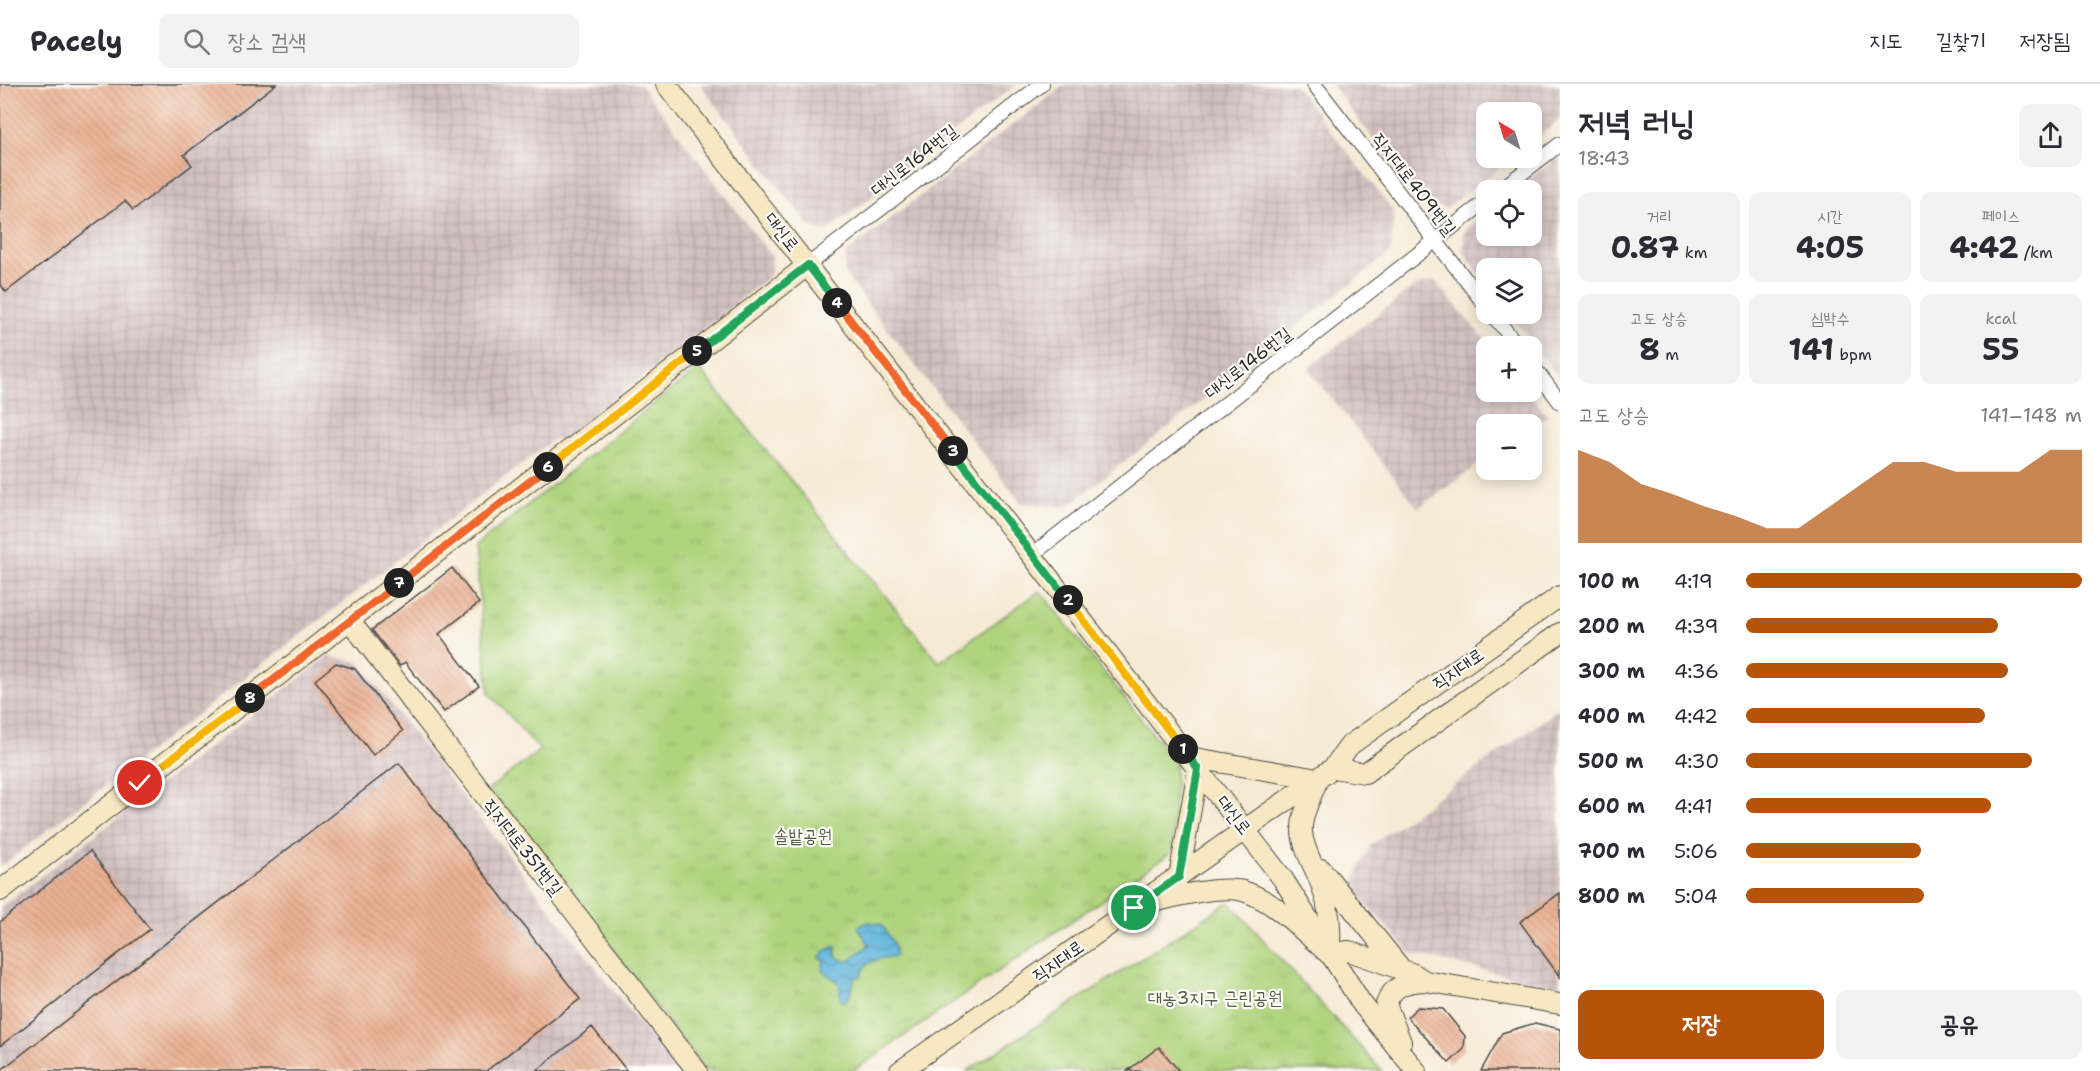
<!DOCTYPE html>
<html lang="ko">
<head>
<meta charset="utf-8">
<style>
	:root { --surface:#fff; --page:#f2f2f3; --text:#2b2b33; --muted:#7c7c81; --line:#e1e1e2; --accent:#b45309 }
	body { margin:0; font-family:"Shantell Sans","Poor Story",sans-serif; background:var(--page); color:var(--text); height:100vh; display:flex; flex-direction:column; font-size:22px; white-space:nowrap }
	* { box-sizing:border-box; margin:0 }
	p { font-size:20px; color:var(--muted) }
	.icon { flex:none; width:33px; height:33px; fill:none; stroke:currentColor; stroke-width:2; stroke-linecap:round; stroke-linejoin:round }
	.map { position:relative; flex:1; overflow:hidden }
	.details { display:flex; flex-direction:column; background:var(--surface); width:540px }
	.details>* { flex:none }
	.needle { width:39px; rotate:322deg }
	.buttons { position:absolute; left:1476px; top:18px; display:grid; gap:12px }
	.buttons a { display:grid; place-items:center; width:66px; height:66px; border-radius:12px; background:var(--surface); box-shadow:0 3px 15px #0003; font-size:30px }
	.pin { position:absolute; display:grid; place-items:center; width:51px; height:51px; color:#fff; margin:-26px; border:3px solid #fff; border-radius:50%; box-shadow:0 2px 6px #0007 }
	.km { position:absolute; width:30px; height:30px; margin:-15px; border-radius:50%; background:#222; color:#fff; font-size:16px; line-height:30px; text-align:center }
	.round { display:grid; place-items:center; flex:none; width:63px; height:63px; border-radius:12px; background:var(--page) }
	.summary { display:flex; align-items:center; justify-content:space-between; height:102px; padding:0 18px }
	h1 { font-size:33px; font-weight:700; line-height:45px }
	.metrics { display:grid; grid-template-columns:repeat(3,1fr); gap:9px; height:102px; padding:6px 18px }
	.metrics div { display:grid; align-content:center; border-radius:12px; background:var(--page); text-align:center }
	.metrics b { font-size:30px; font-weight:700 }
	.metrics small { font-size:16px; font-weight:400 }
	.metrics p { font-size:16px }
	.chart { height:168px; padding:12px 18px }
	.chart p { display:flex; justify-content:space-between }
	.chart svg { width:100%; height:108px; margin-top:6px; fill:var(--accent); opacity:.7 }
	.primary-button { display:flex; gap:12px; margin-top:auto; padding:12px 18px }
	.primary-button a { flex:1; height:69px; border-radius:12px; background:var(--accent); color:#fff; font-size:24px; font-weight:700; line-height:69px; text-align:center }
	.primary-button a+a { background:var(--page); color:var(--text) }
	ul { padding:0 18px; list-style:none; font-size:20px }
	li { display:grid; grid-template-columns:96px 72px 1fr; align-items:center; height:45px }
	li i { height:15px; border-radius:8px; background:var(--accent) }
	header { display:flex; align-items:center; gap:36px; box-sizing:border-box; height:84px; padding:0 30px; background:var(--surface); border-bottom:2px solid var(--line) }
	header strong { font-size:28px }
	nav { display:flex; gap:33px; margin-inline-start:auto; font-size:21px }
	.search { width:420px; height:54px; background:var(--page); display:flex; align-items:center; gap:15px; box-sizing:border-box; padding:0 21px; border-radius:12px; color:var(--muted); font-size:22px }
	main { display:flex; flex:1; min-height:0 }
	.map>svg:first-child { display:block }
</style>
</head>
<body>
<header>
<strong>Pacely</strong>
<div class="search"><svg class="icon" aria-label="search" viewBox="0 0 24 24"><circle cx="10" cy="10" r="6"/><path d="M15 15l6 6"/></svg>장소 검색</div>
<nav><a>지도</a><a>길찾기</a><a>저장됨</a></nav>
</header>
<main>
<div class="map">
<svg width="1560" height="987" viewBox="0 0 1560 987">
	<defs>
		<pattern id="industrial-grid" width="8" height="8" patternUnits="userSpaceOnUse" patternTransform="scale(1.5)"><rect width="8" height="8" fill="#d2bfc0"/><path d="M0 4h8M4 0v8" fill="none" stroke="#b4a4a5"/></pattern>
		<pattern id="park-tufts" width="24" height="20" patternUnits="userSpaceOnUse" patternTransform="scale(1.5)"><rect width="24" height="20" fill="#afd47d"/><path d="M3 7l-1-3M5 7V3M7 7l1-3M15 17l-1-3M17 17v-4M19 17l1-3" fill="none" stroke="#97b66c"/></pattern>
		<pattern id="water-waves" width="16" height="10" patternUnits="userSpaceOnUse" patternTransform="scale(1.5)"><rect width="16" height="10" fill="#5fb6dc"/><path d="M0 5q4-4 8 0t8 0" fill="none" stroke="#4f94b3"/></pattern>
		<pattern id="building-back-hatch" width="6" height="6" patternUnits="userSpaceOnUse" patternTransform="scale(1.5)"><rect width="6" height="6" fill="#eab193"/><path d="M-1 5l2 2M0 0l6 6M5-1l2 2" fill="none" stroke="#c9987f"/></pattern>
	</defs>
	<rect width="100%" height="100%" fill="#fdfcf7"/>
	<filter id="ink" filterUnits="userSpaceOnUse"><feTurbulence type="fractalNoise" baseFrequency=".0167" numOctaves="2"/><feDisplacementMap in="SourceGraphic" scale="12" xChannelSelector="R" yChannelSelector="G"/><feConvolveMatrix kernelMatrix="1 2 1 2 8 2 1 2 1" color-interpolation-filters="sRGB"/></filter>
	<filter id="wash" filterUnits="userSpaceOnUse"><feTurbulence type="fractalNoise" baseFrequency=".008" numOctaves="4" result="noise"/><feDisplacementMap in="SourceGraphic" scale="24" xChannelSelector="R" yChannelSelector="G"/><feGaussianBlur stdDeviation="1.35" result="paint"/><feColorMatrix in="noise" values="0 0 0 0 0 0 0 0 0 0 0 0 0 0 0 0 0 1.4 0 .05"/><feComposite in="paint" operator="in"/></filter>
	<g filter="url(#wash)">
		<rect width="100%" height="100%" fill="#f6ead5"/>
		<path fill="url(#industrial-grid)" d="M 0,0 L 640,0 L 772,173 L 771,191 L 561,357 L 554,355 L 0,783 Z
			M 700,0 L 1017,0 L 826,148 L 809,142 Z
			M 1066,0 L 1294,0 L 1394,128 L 1391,168 L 1067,423 L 1021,419 L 845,190 L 846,169 Z
			M 1331,0 L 1560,0 L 1560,35 L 1532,58 L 1532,28 L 1486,28 L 1486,74 L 1512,74 L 1447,124 L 1424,121 Z
			M 1560,72 L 1560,296 L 1510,230 L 1532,230 L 1532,184 L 1486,184 L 1486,198 L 1463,167 L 1464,148 L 1486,129 L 1486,152 L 1532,152 L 1532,106 L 1515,106 Z
			M 1435,197 L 1490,262 L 1486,262 L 1486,308 L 1528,308 L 1548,331 L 1532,343 L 1486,340 L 1486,375 L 1418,424 L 1308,284 L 1416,201 Z
			M 328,572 L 358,578 L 676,987 L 0,987 L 0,824 Z
			M 1560,624 L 1560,904 L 1410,869 L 1351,803 L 1370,762 Z"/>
		<path fill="url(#park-tufts)" stroke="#6d8054" stroke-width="1.5" d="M 699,284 L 939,578 L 1040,507 L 1176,679 L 1172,768 L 853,987 L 706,987 L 489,705 L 540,666 L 489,609 L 475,463 Z
			M 1229,818 L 1382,987 L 967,987 Z"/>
		<path fill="url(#water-waves)" stroke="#457084" stroke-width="1.5" d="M 869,838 L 881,840 L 894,860 L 896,872 C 880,875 863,875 861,893 L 855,892 L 851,909 L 845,918 L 841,917 L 839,898 L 822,887 L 824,876 L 819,874 L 825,867 L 836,862 L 836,873 L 848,878 L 869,861 L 858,843 Z"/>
		<g id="blocks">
			<path fill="url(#building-back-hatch)" d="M 0,0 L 276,0 L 184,71 L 192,81 L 133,126 L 125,117 L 6,208 L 0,200 Z
				M 452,484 L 479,519 L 439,550 L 479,602 L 444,628 L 405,578 L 400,582 L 372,546 Z
				M 336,579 L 355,585 L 403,647 L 373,671 L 315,596 Z
				M 399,679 L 580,915 L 486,987 L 0,987 Z
				M 90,767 L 150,845 L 0,962 L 0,838 Z
				M 1560,809 L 1560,893 L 1520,838 Z
				M 1418,923 L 1443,925 L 1465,952 L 1464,965 L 1449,979 L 1407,933 Z
				M 1535,939 L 1560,945 L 1560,987 L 1481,987 L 1502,949 Z
				M 592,943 L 627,987 L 536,987 Z
				M 1159,963 L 1179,987 L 1127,987 Z"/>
		</g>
	</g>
	<g filter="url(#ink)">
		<use href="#blocks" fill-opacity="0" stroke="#494844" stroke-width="1.5"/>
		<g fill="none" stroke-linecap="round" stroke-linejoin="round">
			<defs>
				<path id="street" d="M 1314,0 L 1486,222
					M 1500,106 L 1560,60
					M 808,181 L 1042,0
					M 1492,230 L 1518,262
					M 1532,281 L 1560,318
					M 1033,470 L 1486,117"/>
				<path id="secondary" d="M 666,0 L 1283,795 L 1362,920 L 1416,987
					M 350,537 L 697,987
					M 1189,673 L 1318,695
					M 1333,684 L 1365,689 L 1560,549
					M 1318,695 C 1312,711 1301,731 1302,748 C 1303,762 1310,775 1316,788 C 1328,814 1333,841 1329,870
					M 1321,785 L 1402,886
					M 1179,793 L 1198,685
					M 0,807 L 808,181
					M 1147,820 C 1171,813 1220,801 1243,807 C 1276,817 1303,848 1329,870 L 1349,867 L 1414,890 L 1425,897
					M 1401,958 L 1386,920 C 1393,901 1406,898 1425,897 L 1560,920
					M 900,987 L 1333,684 L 1350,661 L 1560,512"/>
			</defs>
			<use href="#street" stroke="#494844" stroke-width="16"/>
			<use href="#secondary" stroke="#494844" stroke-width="22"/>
			<use href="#street" stroke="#fff" stroke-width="14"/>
			<use href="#secondary" stroke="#f7e8c3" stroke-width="20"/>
		</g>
	</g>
	<g fill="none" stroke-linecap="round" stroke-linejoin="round" filter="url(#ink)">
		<defs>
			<path id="split-1" d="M 1134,824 L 1179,793 L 1198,685 L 1183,665"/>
			<path id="split-2" d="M 1068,516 L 1183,665"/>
			<path id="split-3" d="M 953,367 L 1068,516"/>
			<path id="split-4" d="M 837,219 L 953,367"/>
			<path id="split-5" d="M 697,267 L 808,181 L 837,219"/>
			<path id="split-6" d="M 548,383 L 697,267"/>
			<path id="split-7" d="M 399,499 L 548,383"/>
			<path id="split-8" d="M 250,614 L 399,499"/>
			<path id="split-9" d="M 140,699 L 250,614"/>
		</defs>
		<use href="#split-1" stroke="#fff" stroke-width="12"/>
		<use href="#split-2" stroke="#fff" stroke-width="12"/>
		<use href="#split-3" stroke="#fff" stroke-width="12"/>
		<use href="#split-4" stroke="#fff" stroke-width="12"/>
		<use href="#split-5" stroke="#fff" stroke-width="12"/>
		<use href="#split-6" stroke="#fff" stroke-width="12"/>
		<use href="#split-7" stroke="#fff" stroke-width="12"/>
		<use href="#split-8" stroke="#fff" stroke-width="12"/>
		<use href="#split-9" stroke="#fff" stroke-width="12"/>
		<use href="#split-1" stroke="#22a559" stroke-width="8"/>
		<use href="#split-2" stroke="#f5b400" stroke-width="8"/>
		<use href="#split-3" stroke="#22a559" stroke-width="8"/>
		<use href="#split-4" stroke="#f0652b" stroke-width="8"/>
		<use href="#split-5" stroke="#22a559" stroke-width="8"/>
		<use href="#split-6" stroke="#f5b400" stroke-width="8"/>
		<use href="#split-7" stroke="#f0652b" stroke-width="8"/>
		<use href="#split-8" stroke="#f0652b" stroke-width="8"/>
		<use href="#split-9" stroke="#f5b400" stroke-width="8"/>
	</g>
	<g text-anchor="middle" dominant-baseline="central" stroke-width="4.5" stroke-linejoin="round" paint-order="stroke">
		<g font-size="18" fill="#2b2b2b" stroke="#fdfcf7">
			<text transform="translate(914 76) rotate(-38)">대신로164번길</text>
			<text transform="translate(1414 100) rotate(52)">직지대로409번길</text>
			<text transform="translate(782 148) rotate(52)">대신로</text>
			<text transform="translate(1248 279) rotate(-38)">대신로146번길</text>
			<text transform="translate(1458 585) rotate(-35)">직지대로</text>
			<text transform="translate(1234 731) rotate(52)">대신로</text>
			<text transform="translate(523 763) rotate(52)">직지대로351번길</text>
			<text transform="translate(1058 877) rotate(-35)">직지대로</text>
		</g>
		<g font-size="18" fill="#535e44" stroke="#fdfcf7">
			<text x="803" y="752">솔밭공원</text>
			<text x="1215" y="914">대농3지구 근린공원</text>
		</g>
	</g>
</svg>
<div class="buttons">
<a><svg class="needle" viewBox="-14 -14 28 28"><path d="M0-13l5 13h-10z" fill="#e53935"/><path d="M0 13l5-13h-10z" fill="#7c7c81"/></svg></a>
<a><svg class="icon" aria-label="locate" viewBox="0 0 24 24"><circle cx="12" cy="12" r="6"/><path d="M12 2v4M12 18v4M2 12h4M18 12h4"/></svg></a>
<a><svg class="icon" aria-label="layers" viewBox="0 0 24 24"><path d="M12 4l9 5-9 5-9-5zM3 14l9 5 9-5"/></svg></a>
<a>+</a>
<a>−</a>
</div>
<div class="pin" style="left:1134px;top:824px;background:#1e9e55"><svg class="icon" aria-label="arrive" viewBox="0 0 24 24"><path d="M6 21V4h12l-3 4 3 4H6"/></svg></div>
<div class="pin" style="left:140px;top:699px;background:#d93025"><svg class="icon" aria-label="check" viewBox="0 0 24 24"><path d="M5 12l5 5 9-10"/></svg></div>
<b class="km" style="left:1183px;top:665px">1</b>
<b class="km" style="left:1068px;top:516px">2</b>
<b class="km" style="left:953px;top:367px">3</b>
<b class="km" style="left:837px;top:219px">4</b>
<b class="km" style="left:697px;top:267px">5</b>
<b class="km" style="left:548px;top:383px">6</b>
<b class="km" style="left:399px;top:499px">7</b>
<b class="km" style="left:250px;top:614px">8</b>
</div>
<section class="details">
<div class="summary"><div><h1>저녁 러닝</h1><p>18:43</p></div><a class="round"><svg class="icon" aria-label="share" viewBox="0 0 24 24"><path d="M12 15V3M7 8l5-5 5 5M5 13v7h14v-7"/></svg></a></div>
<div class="metrics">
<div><p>거리</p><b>0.87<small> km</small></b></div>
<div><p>시간</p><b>4:05</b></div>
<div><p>페이스</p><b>4:42<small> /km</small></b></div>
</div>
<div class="metrics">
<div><p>고도 상승</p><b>8<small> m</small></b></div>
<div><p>심박수</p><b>141<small> bpm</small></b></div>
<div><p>kcal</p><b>55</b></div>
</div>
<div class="chart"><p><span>고도 상승</span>141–148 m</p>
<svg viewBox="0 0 160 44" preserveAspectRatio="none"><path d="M0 44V6L10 11L20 20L30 24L40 29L50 33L60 38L70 38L80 29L90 20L100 11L110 11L120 15L130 15L140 15L150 6L160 6V44z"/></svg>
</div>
<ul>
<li><b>100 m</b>4:19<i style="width:100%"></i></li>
<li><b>200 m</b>4:39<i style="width:75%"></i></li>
<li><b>300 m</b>4:36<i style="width:78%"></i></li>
<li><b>400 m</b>4:42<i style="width:71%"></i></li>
<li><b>500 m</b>4:30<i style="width:85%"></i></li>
<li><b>600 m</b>4:41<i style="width:73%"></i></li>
<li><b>700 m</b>5:06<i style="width:52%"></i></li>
<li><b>800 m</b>5:04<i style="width:53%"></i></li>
</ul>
<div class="primary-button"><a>저장</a><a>공유</a></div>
</section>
</main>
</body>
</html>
